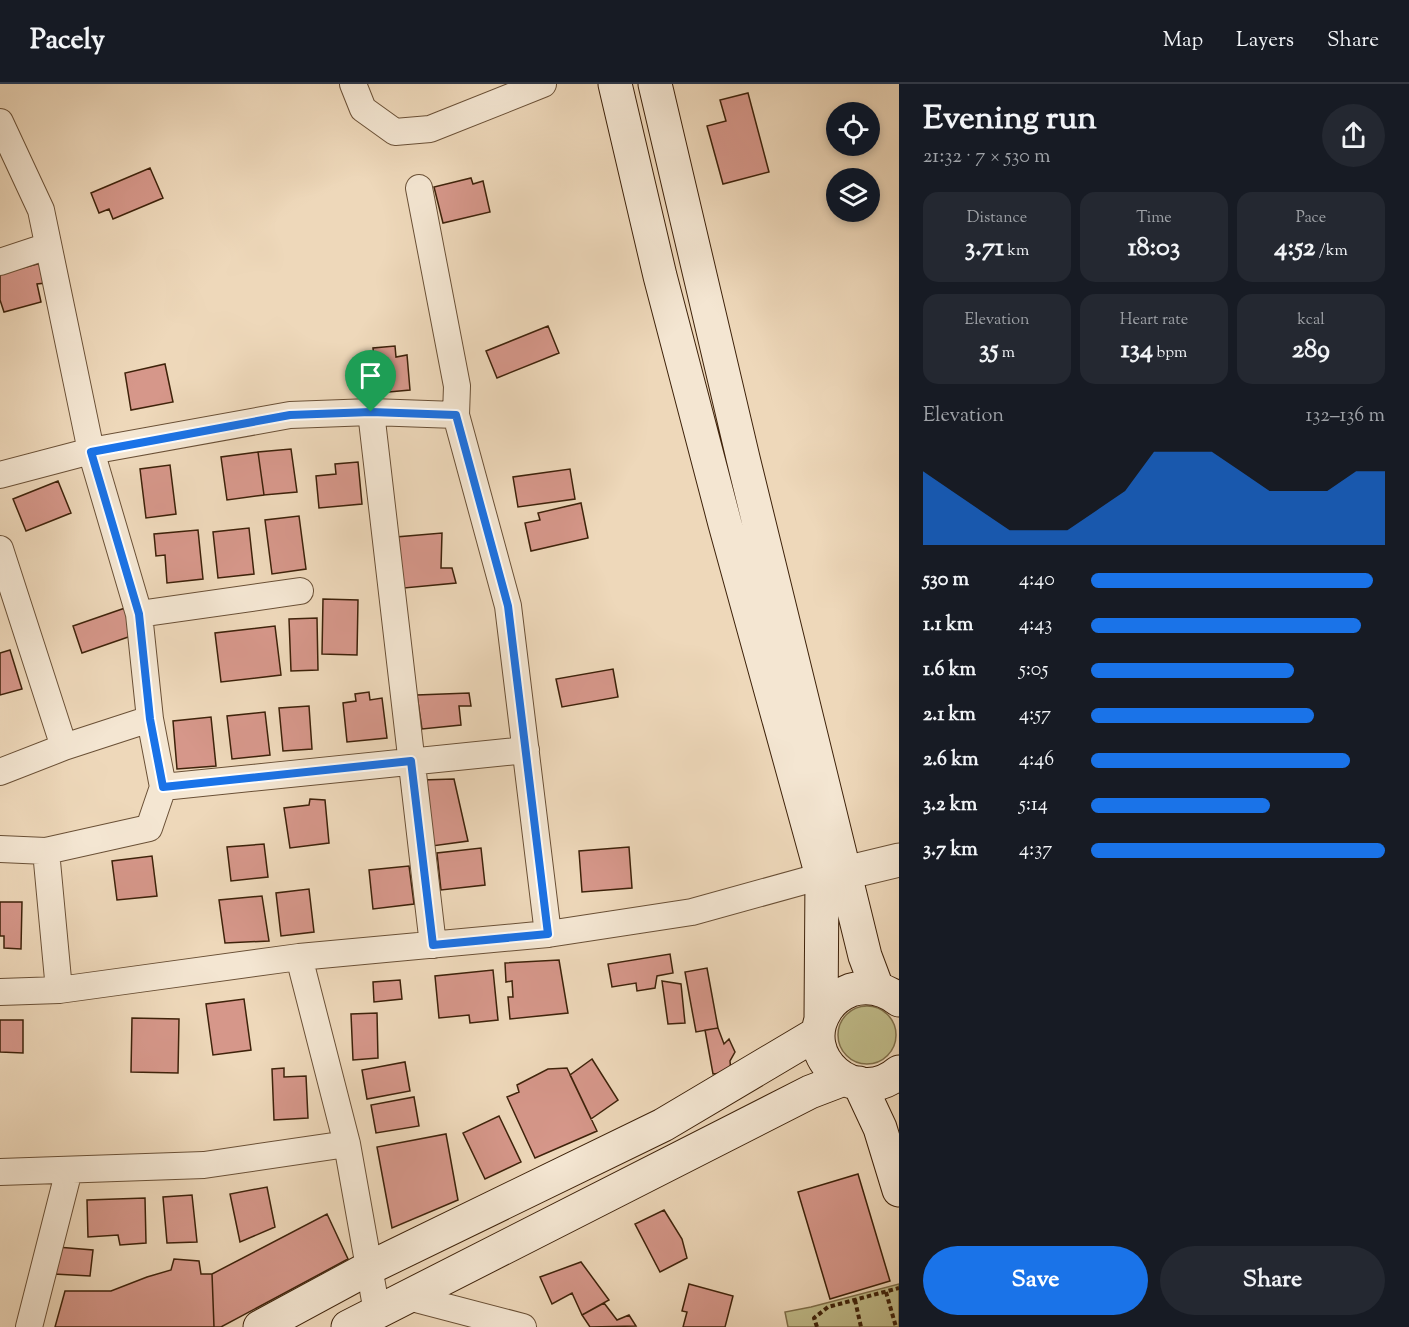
<!DOCTYPE html>
<html lang="en">
<head>
<meta charset="utf-8">
<style>
	:root { --surface:#171b24; --page:#242831; --text:#f1f3f6; --muted:#9ea1a6; --line:#363941; --accent:#1a73e8 }
	body { margin:0; font-family:"Sorts Mill Goudy",serif; background:var(--page); color:var(--text); height:100vh; display:flex; flex-direction:column; font-size:22px; white-space:nowrap }
	* { box-sizing:border-box; margin:0 }
	p { font-size:20px; color:var(--muted) }
	.icon { flex:none; width:33px; height:33px; fill:none; stroke:currentColor; stroke-width:2; stroke-linecap:round; stroke-linejoin:round }
	.map { position:relative; flex:1; overflow:hidden }
	.panel { display:flex; flex-direction:column; background:var(--surface); width:510px }
	.panel>* { flex:none }
	.tools { position:absolute; left:826px; top:18px; display:grid; gap:12px }
	.tools a { display:grid; place-items:center; width:54px; height:54px; border-radius:50%; background:var(--surface); box-shadow:0 3px 9px #0003; font-size:30px }
	.pin { position:absolute; display:grid; place-items:center; width:51px; height:51px; color:#fff; margin:-62px -26px; border-radius:50% 50% 50% 0; rotate:-45deg; box-shadow:0 0 6px #0007 }
	.pin .icon { rotate:45deg }
	.round { display:grid; place-items:center; flex:none; width:63px; height:63px; border-radius:32px; background:var(--page) }
	.head { display:flex; align-items:center; justify-content:space-between; height:102px; padding:0 24px }
	h1 { font-size:33px; font-weight:700; line-height:45px }
	.metrics { display:grid; grid-template-columns:repeat(3,1fr); gap:9px; height:102px; padding:6px 24px }
	.metrics div { display:grid; align-content:center; border-radius:15px; background:var(--page); text-align:center }
	.metrics b { font-size:26px; font-weight:700 }
	.metrics small { font-size:16px; font-weight:400 }
	.metrics p { font-size:16px }
	.chart { height:168px; padding:12px 24px }
	.chart p { display:flex; justify-content:space-between }
	.chart svg { width:100%; height:108px; margin-top:6px; fill:var(--accent); opacity:.7 }
	.primary-button { display:flex; gap:12px; margin-top:auto; padding:12px 24px }
	.primary-button a { flex:1; height:69px; border-radius:36px; background:var(--accent); color:#fff; font-size:24px; font-weight:700; line-height:69px; text-align:center }
	.primary-button a+a { background:var(--page); color:var(--text) }
	ul { padding:0 24px; list-style:none; font-size:20px }
	li { display:grid; grid-template-columns:96px 72px 1fr; align-items:center; height:45px }
	li i { height:15px; border-radius:8px; background:var(--accent) }
	header { display:flex; align-items:center; gap:36px; box-sizing:border-box; height:84px; padding:0 30px; background:var(--surface); border-bottom:2px solid var(--line) }
	header strong { font-size:28px }
	nav { display:flex; gap:33px; margin-inline-start:auto; font-size:21px }
	main { display:flex; flex:1; min-height:0 }
	.map>svg:first-child { display:block }
</style>
</head>
<body>
<header>
<strong>Pacely</strong>
<nav><a>Map</a><a>Layers</a><a>Share</a></nav>
</header>
<main>
<div class="map">
<svg width="899" height="1243" viewBox="0 0 899 1243">
	<rect width="100%" height="100%" fill="#eed8ba"/>
	<filter id="stains"><feTurbulence type="fractalNoise" baseFrequency=".00333" numOctaves="4"/><feColorMatrix values="0 0 0 0 .2 0 0 0 0 .09 0 0 0 0 .02 0 0 0 .5 -.17"/></filter>
	<radialGradient id="worn" r=".72"><stop offset=".6" stop-color="#630" stop-opacity="0"/><stop offset="1" stop-color="#630" stop-opacity=".3"/></radialGradient>
	<path fill="#c0bc8a" stroke="#7f6f4a" stroke-width="1.5" d="M838 951a29 29 0 1 1 58 0a29 29 0 1 1-58 0Z
		M 899,1200 L 899,1243 L 788,1243 L 785,1228 L 811,1223 Z"/>
	<path fill="#d6978a" stroke="#3e220a" stroke-width="1.5" d="M 748,9 L 769,88 L 723,100 L 707,42 L 726,37 L 720,16 Z
		M 150,84 L 163,114 L 113,135 L 109,125 L 99,129 L 91,109 Z
		M 471,94 L 473,100 L 483,97 L 490,128 L 443,139 L 434,103 Z
		M 41,179 L 46,199 L 37,200 L 41,218 L 4,228 L 0,216 L 0,190 Z
		M 548,242 L 559,269 L 497,294 L 486,267 Z
		M 395,262 L 396,273 L 407,271 L 410,306 L 378,309 L 377,300 L 366,301 L 363,276 L 374,275 L 373,264 Z
		M 165,280 L 173,318 L 131,326 L 125,289 Z
		M 291,365 L 297,408 L 264,411 L 258,368 Z
		M 258,368 L 264,411 L 227,416 L 221,373 Z
		M 358,378 L 362,420 L 319,424 L 316,392 L 336,390 L 335,380 Z
		M 170,381 L 176,430 L 146,434 L 140,385 Z
		M 570,385 L 575,415 L 518,423 L 513,393 Z
		M 58,397 L 71,429 L 26,447 L 13,415 Z
		M 581,419 L 588,454 L 531,467 L 525,439 L 540,436 L 538,429 Z
		M 299,432 L 306,485 L 272,490 L 265,436 Z
		M 249,444 L 254,490 L 218,494 L 213,448 Z
		M 198,446 L 203,495 L 167,499 L 165,471 L 156,472 L 154,450 Z
		M 442,449 L 441,484 L 452,484 L 456,499 L 404,504 L 396,453 Z
		M 323,515 L 358,516 L 357,571 L 322,570 Z
		M 125,524 L 134,551 L 82,569 L 73,542 Z
		M 317,534 L 318,586 L 291,587 L 289,535 Z
		M 275,542 L 281,591 L 221,598 L 215,549 Z
		M 10,566 L 22,605 L 0,611 L 0,569 Z
		M 613,585 L 618,613 L 562,623 L 556,595 Z
		M 369,608 L 370,616 L 382,614 L 387,654 L 347,658 L 343,619 L 356,617 L 355,610 Z
		M 469,609 L 471,622 L 459,622 L 461,641 L 422,645 L 417,611 Z
		M 309,622 L 312,665 L 283,667 L 279,624 Z
		M 265,628 L 270,671 L 232,675 L 227,632 Z
		M 211,633 L 216,682 L 177,685 L 173,637 Z
		M 454,695 L 468,757 L 432,762 L 422,696 Z
		M 310,715 L 325,716 L 329,759 L 290,764 L 284,724 L 309,721 Z
		M 264,760 L 268,793 L 231,797 L 227,763 Z
		M 629,763 L 632,804 L 582,808 L 579,767 Z
		M 481,764 L 485,801 L 441,806 L 437,769 Z
		M 152,772 L 157,812 L 117,816 L 112,777 Z
		M 409,782 L 414,820 L 373,825 L 369,786 Z
		M 309,805 L 314,848 L 281,852 L 276,809 Z
		M 262,812 L 269,857 L 225,859 L 219,816 Z
		M 0,818 L 22,818 L 21,865 L 4,864 L 4,852 L 0,852 Z
		M 670,870 L 673,889 L 657,892 L 655,904 L 637,907 L 636,899 L 612,903 L 608,880 Z
		M 559,876 L 568,929 L 510,935 L 508,913 L 513,913 L 512,897 L 506,898 L 505,879 Z
		M 707,884 L 718,944 L 696,948 L 685,888 Z
		M 493,886 L 498,936 L 470,939 L 469,931 L 439,934 L 435,892 Z
		M 400,896 L 402,915 L 374,918 L 373,898 Z
		M 662,897 L 681,900 L 685,939 L 668,940 Z
		M 244,915 L 251,966 L 213,971 L 206,920 Z
		M 377,929 L 378,974 L 353,976 L 351,930 Z
		M 132,934 L 179,935 L 178,989 L 131,988 Z
		M 0,936 L 23,936 L 23,969 L 0,968 Z
		M 718,944 L 724,960 L 729,955 L 735,968 L 730,977 L 731,988 L 713,990 L 705,946 Z
		M 592,975 L 618,1016 L 591,1035 L 570,991 Z
		M 405,978 L 410,1007 L 367,1015 L 362,986 Z
		M 284,984 L 284,993 L 306,992 L 308,1034 L 274,1036 L 272,985 Z
		M 567,984 L 597,1047 L 535,1074 L 507,1013 L 519,1008 L 517,1001 L 548,985 Z
		M 414,1013 L 419,1042 L 376,1049 L 371,1021 Z
		M 499,1032 L 521,1078 L 485,1095 L 463,1049 Z
		M 446,1050 L 458,1116 L 392,1144 L 377,1063 Z
		M 858,1090 L 890,1197 L 830,1215 L 798,1108 Z
		M 267,1103 L 275,1143 L 240,1158 L 230,1110 Z
		M 192,1111 L 197,1158 L 167,1159 L 163,1113 Z
		M 145,1114 L 146,1159 L 120,1161 L 118,1151 L 88,1153 L 87,1116 Z
		M 664,1126 L 682,1155 L 687,1174 L 660,1188 L 635,1140 Z
		M 327,1130 L 348,1175 L 221,1243 L 214,1243 L 212,1190 Z
		M 57,1163 L 93,1166 L 90,1192 L 54,1190 Z
		M 174,1175 L 199,1177 L 201,1190 L 212,1190 L 214,1243 L 55,1243 L 65,1207 L 111,1207 L 147,1193 L 171,1186 Z
		M 581,1178 L 609,1216 L 582,1231 L 572,1209 L 552,1220 L 540,1193 Z
		M 689,1200 L 733,1212 L 725,1243 L 683,1243 L 687,1228 L 682,1227 Z
		M 604,1219 L 617,1236 L 629,1231 L 636,1242 L 590,1243 L 582,1231 Z"/>
	<g fill="none" stroke-linecap="round" stroke-linejoin="round">
		<defs>
			<path id="minor" d="M 353,0 L 363,25 L 395,48 L 430,45 L 543,0
				M 0,38 L 41,126 L 91,367 L 139,530 L 150,635 L 163,703
				M 419,104 L 457,302 L 456,331
				M 0,178 L 48,162
				M 371,328 L 433,861
				M 0,391 L 91,367 L 290,331 L 371,328 L 456,331 L 508,522 L 548,850
				M 0,465 L 64,663
				M 139,530 L 300,507
				M 0,688 L 64,663 L 150,635
				M 0,765 L 46,767 L 59,906
				M 46,767 L 149,744 L 163,703 L 526,666
				M 299,873 L 347,1060 L 377,1228
				M 0,908 L 59,906 L 299,873 L 548,850 L 692,828 L 822,792
				M 0,1088 L 204,1081 L 347,1060
				M 408,1213 L 523,1243
				M 29,1243 L 69,1086"/>
			<path id="tertiary" d="M 845,789 L 899,776"/>
			<path id="secondary" d="M 615,0 L 660,192 L 725,440 L 822,792 L 821,934
				M 655,0 L 743,374 L 865,872 L 877,904
				M 899,916 C 885,905 868,901 851,906 C 841,910 832,916 826,926 C 796,973 857,1025 899,988
				M 859,999 L 880,1044 L 899,1106
				M 260,1243 L 369,1184 L 663,1041 L 818,949
				M 348,1243 L 810,1008 L 844,995"/>
		</defs>
		<use href="#minor" stroke="#6a5036" stroke-width="28"/>
		<use href="#tertiary" stroke="#6a5036" stroke-width="35"/>
		<use href="#secondary" stroke="#3e220a" stroke-width="35"/>
		<path stroke="#3e220a" stroke-width="4" stroke-dasharray="4.5 3" stroke-linecap="butt" d="M 886,1208 L 896,1243
			M 855,1216 L 861,1243
			M 817,1243 L 814,1234 L 828,1223 L 899,1204"/>
		<use href="#minor" stroke="#f4e6d2" stroke-width="26"/>
		<use href="#tertiary" stroke="#f4e6d2" stroke-width="33"/>
		<use href="#secondary" stroke="#f4e6d2" stroke-width="33"/>
	</g>
	<g fill="none" stroke-linecap="round" stroke-linejoin="round">
		<defs>
			<path id="route" d="M 371,328 L 456,331 L 508,522 L 548,850 L 433,861 L 411,677 L 163,703 L 150,635 L 139,530 L 91,368 L 290,331 Z"/>
		</defs>
		<use href="#route" stroke="#fff" stroke-width="12"/>
		<use href="#route" stroke="#1a73e8" stroke-width="8"/>
	</g>
	<rect width="100%" height="100%" filter="url(#stains)"/>
	<rect width="100%" height="100%" fill="url(#worn)"/>
</svg>
<div class="tools">
<a><svg class="icon" aria-label="locate" viewBox="0 0 24 24"><circle cx="12" cy="12" r="6"/><path d="M12 2v4M12 18v4M2 12h4M18 12h4"/></svg></a>
<a><svg class="icon" aria-label="layers" viewBox="0 0 24 24"><path d="M12 4l9 5-9 5-9-5zM3 14l9 5 9-5"/></svg></a>
</div>
<div class="pin" style="left:371px;top:328px;background:#1e9e55"><svg class="icon" aria-label="arrive" viewBox="0 0 24 24"><path d="M6 21V4h12l-3 4 3 4H6"/></svg></div>
</div>
<section class="panel">
<div class="head"><div><h1>Evening run</h1><p>21:32 · 7 × 530 m</p></div><a class="round"><svg class="icon" aria-label="share" viewBox="0 0 24 24"><path d="M12 15V3M7 8l5-5 5 5M5 13v7h14v-7"/></svg></a></div>
<div class="metrics">
<div><p>Distance</p><b>3.71<small> km</small></b></div>
<div><p>Time</p><b>18:03</b></div>
<div><p>Pace</p><b>4:52<small> /km</small></b></div>
</div>
<div class="metrics">
<div><p>Elevation</p><b>35<small> m</small></b></div>
<div><p>Heart rate</p><b>134<small> bpm</small></b></div>
<div><p>kcal</p><b>289</b></div>
</div>
<div class="chart"><p><span>Elevation</span>132–136 m</p>
<svg viewBox="0 0 160 44" preserveAspectRatio="none"><path d="M0 44V14L10 22L20 30L30 38L40 38L50 38L60 30L70 22L80 6L90 6L100 6L110 14L120 22L130 22L140 22L150 14L160 14V44z"/></svg>
</div>
<ul>
<li><b>530 m</b>4:40<i style="width:96%"></i></li>
<li><b>1.1 km</b>4:43<i style="width:92%"></i></li>
<li><b>1.6 km</b>5:05<i style="width:69%"></i></li>
<li><b>2.1 km</b>4:57<i style="width:76%"></i></li>
<li><b>2.6 km</b>4:46<i style="width:88%"></i></li>
<li><b>3.2 km</b>5:14<i style="width:61%"></i></li>
<li><b>3.7 km</b>4:37<i style="width:100%"></i></li>
</ul>
<div class="primary-button"><a>Save</a><a>Share</a></div>
</section>
</main>
</body>
</html>
